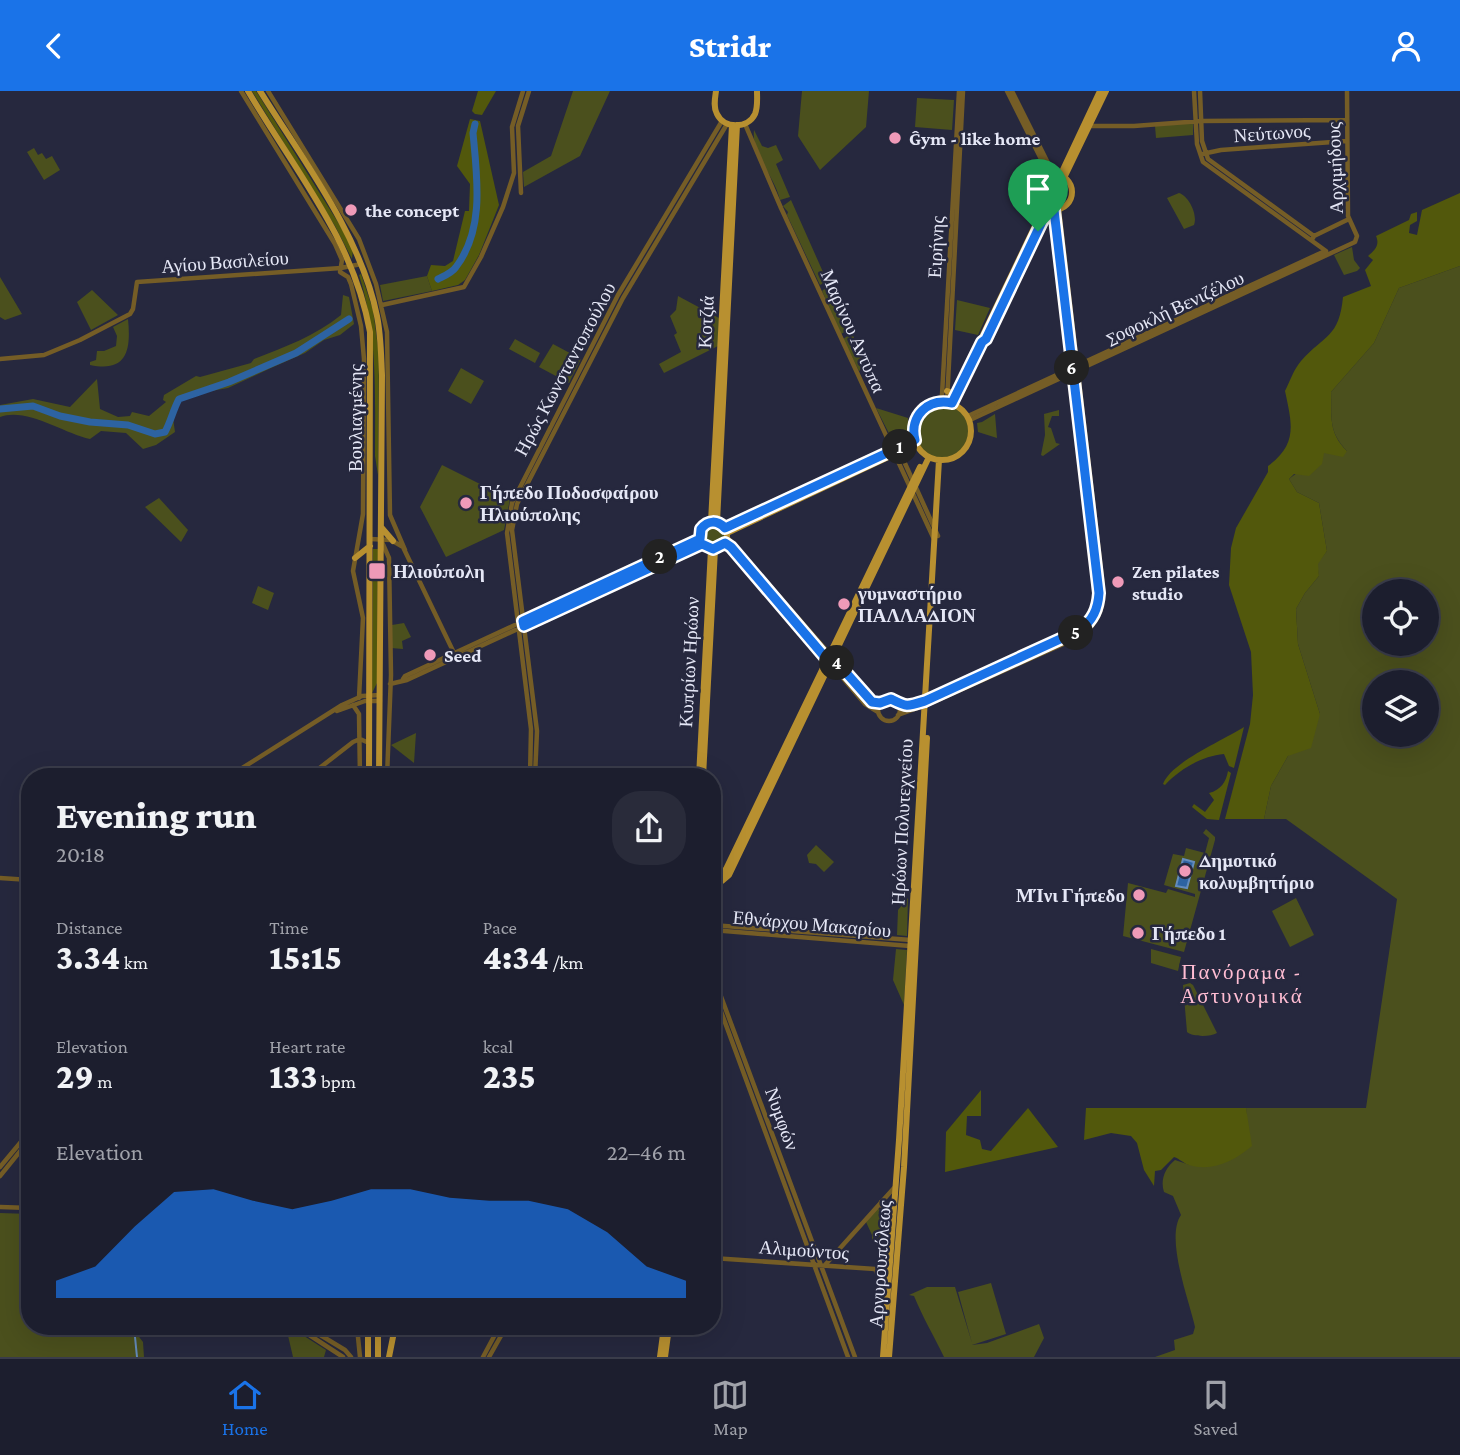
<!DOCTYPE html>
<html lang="en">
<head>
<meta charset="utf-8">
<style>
	:root { --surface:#1c1e2e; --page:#292b3a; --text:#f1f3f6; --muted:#a0a2aa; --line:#3a3c4a; --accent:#1a73e8 }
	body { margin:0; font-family:"Crimson Pro",serif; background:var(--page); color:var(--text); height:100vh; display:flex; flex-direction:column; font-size:26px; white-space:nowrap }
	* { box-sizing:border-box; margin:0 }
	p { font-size:23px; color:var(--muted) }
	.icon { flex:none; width:38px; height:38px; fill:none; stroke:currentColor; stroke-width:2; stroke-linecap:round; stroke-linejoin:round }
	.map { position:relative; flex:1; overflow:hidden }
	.details { position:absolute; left:21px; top:677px; width:700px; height:567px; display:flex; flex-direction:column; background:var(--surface); border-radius:28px; box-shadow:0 7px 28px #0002,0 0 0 2px var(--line) }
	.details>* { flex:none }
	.buttons { position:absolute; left:1362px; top:488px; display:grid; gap:14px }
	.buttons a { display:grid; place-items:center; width:77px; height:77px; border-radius:50%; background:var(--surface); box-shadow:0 7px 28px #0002,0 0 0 2px var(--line); font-size:35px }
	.pin { position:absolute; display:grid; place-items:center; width:60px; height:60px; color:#fff; margin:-72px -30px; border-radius:50% 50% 50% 0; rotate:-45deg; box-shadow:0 0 7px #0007 }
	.pin .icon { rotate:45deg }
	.km { position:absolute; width:35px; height:35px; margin:-18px; border-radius:50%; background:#222; color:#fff; font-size:19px; line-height:35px; text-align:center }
	.round { display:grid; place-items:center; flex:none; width:74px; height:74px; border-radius:28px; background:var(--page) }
	.summary { display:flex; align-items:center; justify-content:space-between; height:119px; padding:0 35px }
	h1 { font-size:38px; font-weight:800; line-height:52px }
	.figures { display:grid; grid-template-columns:repeat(3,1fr); gap:10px; height:119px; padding:7px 35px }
	.figures div { display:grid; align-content:center }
	.figures b { font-size:35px; font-weight:800 }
	.figures small { font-size:19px; font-weight:400 }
	.figures p { font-size:19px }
	.chart { height:196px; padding:14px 35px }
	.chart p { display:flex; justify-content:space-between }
	.chart svg { width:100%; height:126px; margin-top:7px; fill:var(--accent); opacity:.7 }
	header { display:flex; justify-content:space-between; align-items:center; height:91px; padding:0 35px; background:var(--accent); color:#fff; font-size:32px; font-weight:800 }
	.menu { display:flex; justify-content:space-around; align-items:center; height:98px; border-top:2px solid var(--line); background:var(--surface); font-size:19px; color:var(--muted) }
	.menu a { display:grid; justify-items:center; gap:4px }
	.menu .on { color:var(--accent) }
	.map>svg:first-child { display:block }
</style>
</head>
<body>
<header><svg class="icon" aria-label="back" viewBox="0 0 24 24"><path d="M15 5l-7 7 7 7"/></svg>Stridr<svg class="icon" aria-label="person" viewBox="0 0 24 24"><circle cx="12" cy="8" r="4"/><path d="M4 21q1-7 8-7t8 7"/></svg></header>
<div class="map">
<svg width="1460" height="1266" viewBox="0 0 1460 1266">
	<rect width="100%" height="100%" fill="#26283e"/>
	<path fill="#4b501d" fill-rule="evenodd" d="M 573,0 L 610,0 L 580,65 L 524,96 L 523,81 L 551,65 Z
		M 802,0 L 869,0 L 866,36 L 820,79 L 798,45 Z
		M 917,7 L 954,9 L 952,39 L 915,36 Z
		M 1193,32 L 1193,44 L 1156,47 L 1155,35 Z
		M 754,39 L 762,55 L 768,57 L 776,54 L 783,69 L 776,73 L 790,106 L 780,109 C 775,86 751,63 754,39 Z
		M 34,57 L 38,64 L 42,62 L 46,68 L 52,65 L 60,79 L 44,89 L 27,61 Z
		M1043 102a11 11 0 1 1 22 0a11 11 0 1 1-22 0Z
		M 1179,102 C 1189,105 1198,124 1194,134 L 1184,138 L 1167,107 Z
		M 791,109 L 827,190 L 820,194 L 787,124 L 788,121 L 783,115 Z
		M 1352,156 L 1354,169 L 1360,177 L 1357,180 L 1344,184 L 1334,164 Z
		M 1460,175 L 1460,1266 L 1155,1266 L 1175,1259 L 1174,1249 L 1193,1243 L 1195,1236 C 1189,1209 1165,1147 1181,1124 L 1173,1105 L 1164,1101 C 1160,1089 1165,1077 1175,1069 L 1190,1074 L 1247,1031 L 1246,1017 L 1366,1017 L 1397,808 L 1286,728 L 1264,728 L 1271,695 L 1288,665 L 1320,623 L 1298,553 L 1296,518 L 1305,502 L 1319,485 L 1317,473 L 1327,460 L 1319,412 L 1297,401 L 1289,388 L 1323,362 L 1347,360 C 1328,340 1332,327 1331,301 L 1374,252 L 1399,197 ZM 1374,500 L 1426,500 L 1426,553 L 1374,553 ZM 1374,592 L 1426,592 L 1426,644 L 1374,644 Z
		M 427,185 L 432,200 L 383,210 L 380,194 Z
		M 0,186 L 22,223 L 5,229 L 0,226 Z
		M 830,193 L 850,238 L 841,243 L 822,200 Z
		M 92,199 L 118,224 L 91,239 L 77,211 Z
		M 343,204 L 349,206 L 354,233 L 340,244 L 324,249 L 305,262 L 271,277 L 228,297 L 200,302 L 181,310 L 173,327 L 175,341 L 156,354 L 143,358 L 126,342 L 101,340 L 90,348 C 63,342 26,316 0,326 L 0,314 L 33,308 L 70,316 L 97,288 L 100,318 L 118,326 L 130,325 L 132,321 L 149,325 L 166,311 L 163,309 L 164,304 L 196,285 L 200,286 L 251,272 L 254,268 C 285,256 315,245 341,224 Z
		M 678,205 L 719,227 L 718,255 L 664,282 L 659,273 L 681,261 L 674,244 L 677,242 L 670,225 L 676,219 Z
		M 957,209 L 990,217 L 978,244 L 955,239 Z
		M 128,228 C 131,258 128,282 90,274 L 90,271 L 96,269 L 97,260 L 104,260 L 116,255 L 117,245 L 113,236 Z
		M 852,242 L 866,275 L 859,280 L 843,248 Z
		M 515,248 L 540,262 L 535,272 L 509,258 Z
		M 553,253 L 581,268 L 569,292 L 539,276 Z
		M 461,277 L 484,290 L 471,313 L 448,300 Z
		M915 340a27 27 0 1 1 54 0a27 27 0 1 1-54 0Z
		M 876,317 L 908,327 L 908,351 L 895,354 Z
		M 1059,319 L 1059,325 L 1052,325 L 1048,336 L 1051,337 L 1056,352 L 1060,353 L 1043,365 L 1041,364 L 1045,344 L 1044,323 Z
		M 995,323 L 997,347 L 978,341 L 977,332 L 982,331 Z
		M 442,374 L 510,408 L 504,439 L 446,466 L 420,416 Z
		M 159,407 L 188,439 L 181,451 L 145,416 Z
		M703 445a11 11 0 1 1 22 0a11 11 0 1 1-22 0Z
		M 258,495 L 274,502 L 268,519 L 252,512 Z
		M 404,532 L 411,546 L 402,550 L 403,558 L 391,557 L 392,534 Z
		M 416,642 L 414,672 L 391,654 Z
		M 1206,738 L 1215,746 L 1215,749 L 1184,861 L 1123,845 L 1128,792 L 1166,802 L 1168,798 L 1195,806 L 1195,803 L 1164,794 L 1173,763 L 1184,765 L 1186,757 L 1205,762 L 1209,747 L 1203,742 Z
		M 816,754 L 834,771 L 824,781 L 816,773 L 809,772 L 807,764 Z
		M 908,807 L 907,845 L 897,844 L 898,819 Z
		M 1296,807 L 1314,844 L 1290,856 L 1272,820 Z
		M 896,858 L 907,859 L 904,914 L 893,889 Z
		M 1151,858 L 1181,866 L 1178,880 L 1151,872 Z
		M 1190,892 L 1193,894 L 1217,942 C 1210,946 1193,946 1187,941 L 1183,894 Z
		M 877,1117 L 886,1123 L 886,1129 L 890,1130 L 889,1155 L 877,1154 L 872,1148 L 872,1144 L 866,1131 Z
		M 0,1122 L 30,1123 L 30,1236 L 135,1236 L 136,1242 L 143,1251 L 144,1266 L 0,1266 Z
		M 991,1192 L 1006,1243 L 972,1254 L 987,1252 L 1039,1233 L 1044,1247 L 1034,1266 L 944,1266 C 934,1245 923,1227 914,1205 L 909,1204 L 927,1196 L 955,1196 L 972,1252 L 958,1201 Z
		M 286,1236 L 290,1236 L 326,1259 L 324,1266 L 293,1266 Z"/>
	<path fill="#52580c" d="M 252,0 L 256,0 L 339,133 L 353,158 L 352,168 L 335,135 Z
		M 478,0 L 496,0 L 482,24 L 475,23 L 472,20 Z
		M 470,28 L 480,30 L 499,114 L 479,164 L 465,189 L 458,194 L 432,200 L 427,185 L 431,174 L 445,175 L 453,170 L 464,124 L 465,120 L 469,120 L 470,93 L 457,75 Z
		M 1460,102 L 1460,175 L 1399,197 L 1374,252 L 1331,301 C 1332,326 1328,341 1347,360 L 1343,366 L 1324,362 L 1322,373 L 1309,385 L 1294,383 L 1289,388 L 1297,401 L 1319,412 L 1327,460 L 1318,473 L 1319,485 L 1305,502 L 1296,518 L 1298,553 L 1320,623 L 1311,657 L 1288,665 L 1271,695 L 1264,728 L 1225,728 L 1250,633 L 1253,604 L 1251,561 L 1229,494 L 1231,457 L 1236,437 L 1268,381 L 1268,375 C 1298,353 1292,333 1285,300 C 1290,290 1294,278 1301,270 C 1325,243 1339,247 1343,206 L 1371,195 L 1365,179 L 1373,169 L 1368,165 C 1375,159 1380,154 1376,145 L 1409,129 L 1411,123 L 1417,121 L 1417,130 L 1410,134 L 1409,142 L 1417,144 L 1422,119 Z
		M 361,183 L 373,219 L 379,264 L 378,384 L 375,365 C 375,304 378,243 359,184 Z
		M 373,458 L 378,458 L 377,592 L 372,602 Z
		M 1244,636 L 1234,677 L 1229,675 L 1224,663 C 1202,665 1180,678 1165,694 L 1163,693 C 1171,671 1224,649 1244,636 Z
		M 1228,680 L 1231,682 L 1219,729 L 1207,728 L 1192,716 L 1194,713 L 1205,721 L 1214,709 L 1209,702 C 1221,699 1226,691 1228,680 Z
		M 981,999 L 981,1025 L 967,1025 L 966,1044 L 980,1049 L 982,1058 L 991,1060 L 1028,1017 L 1058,1056 L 945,1081 L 946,1041 Z
		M 1086,1017 L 1246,1017 L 1252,1055 C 1234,1070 1213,1081 1189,1074 C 1183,1072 1180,1068 1174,1066 L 1161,1079 L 1155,1080 L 1154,1095 L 1144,1079 L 1137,1052 L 1131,1045 L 1111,1042 L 1084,1049 Z"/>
	<path fill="#2d63a2" stroke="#648bbb" stroke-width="2" d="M 1183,768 L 1194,771 L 1187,797 L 1176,795 Z"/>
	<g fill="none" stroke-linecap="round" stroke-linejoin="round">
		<path stroke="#648bbb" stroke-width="2" d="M 134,1236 L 137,1266"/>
		<path stroke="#2d63a2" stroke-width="7" d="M 438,188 C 444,185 452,182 456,176 C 485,138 477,86 473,42 L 475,33
			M 0,318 L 33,315 L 60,325 L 90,331 L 128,334 L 155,343 L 165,341 C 171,330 173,319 179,308 L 229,291 L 296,262 L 349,228"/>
		<path stroke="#755d26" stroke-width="4.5" d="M 241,0 L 335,153 L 342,169 L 340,181 L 348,186 L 351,193 L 361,235 L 364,268 L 363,423 L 353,480 L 363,527 L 359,607
			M 268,0 L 359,148 L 376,193 L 387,241 L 390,424 L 405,459
			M 1007,0 L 1049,84
			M 1012,0 L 1054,84
			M 1194,0 L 1197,53 L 1203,71 L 1326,160
			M 1200,0 L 1202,50 L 1208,68 L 1314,145
			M 745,33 L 781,117 L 933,446
			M 1089,35 L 1134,35 L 1201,30 L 1347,29
			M 1202,63 L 1221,59 L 1347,50
			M 521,102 L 518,35 L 529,0
			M 1313,147 L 1314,145 L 1349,128
			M 382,214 L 464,196 L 481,166 L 503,116 L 514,82 L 512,36 L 523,0
			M 0,268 L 44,264 L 80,249 L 130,223 L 133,218 L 137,191 L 341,177 L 361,173
			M 935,311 L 941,307 L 942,304 L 959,0
			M 947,311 L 963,0
			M 968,325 L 1325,160
			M 970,329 L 1355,151 L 1357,145 L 1348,125 L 1347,0
			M 898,357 L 938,445
			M 727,446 L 870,609 L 880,612
			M 370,448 L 391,449 L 403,456 L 454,562
			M 382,451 L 389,467 L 391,584 L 387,686
			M 725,452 L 731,456 L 865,613 L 878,621
			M 403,588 L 405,585 L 700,448
			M 390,593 L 407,589 L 702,453
			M878 619a11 11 0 1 1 22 0a11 11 0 1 1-22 0Z
			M 353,614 L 359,623 L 360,686
			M 898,614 L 906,615 L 929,608 L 1072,544 C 1098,530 1099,510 1097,482 L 1054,119
			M 337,620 L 365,610 L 380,610
			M 898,624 L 929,613 L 1079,546 C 1101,532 1105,513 1102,488 L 1059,118
			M 228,686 L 342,614 L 362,605 L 380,604
			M 308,686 L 353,651 L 360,648 L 369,652
			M 530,686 L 531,638 L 507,442 L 512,412 L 618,204 L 722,30
			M 535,686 L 537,640 L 512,439 L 517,413 L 623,207 L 727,33
			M 0,787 L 30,789
			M 712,834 L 911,849
			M 712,839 L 910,855
			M 712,891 L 716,892 L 855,1266
			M 712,896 L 848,1266
			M 0,1076 L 30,1040
			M 0,1085 L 30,1048
			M 881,1111 L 884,1120 L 889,1121 L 893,1119
			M 0,1116 L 30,1117
			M 712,1167 L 875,1178 L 879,1186 L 888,1188
			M 825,1174 L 894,1097
			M 297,1236 L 343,1266
			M 307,1236 L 345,1259 L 351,1266
			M 357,1236 L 360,1266
			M 483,1266 L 499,1236
			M 489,1266 L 506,1236"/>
		<path stroke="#b89030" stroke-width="6" d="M 248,0 C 295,80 353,147 370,241 L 369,686
			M 260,0 C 303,69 361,145 377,225 C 381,244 381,264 382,284 L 379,686
			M 716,0 C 715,7 713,16 717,23 C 724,38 748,38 755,23 C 758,16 757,7 757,0
			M1036 101a18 18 0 1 1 36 0a18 18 0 1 1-36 0Z
			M 1060,85 L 1100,0
			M 1064,87 L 1106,0
			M 982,251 L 982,246 L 1044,116
			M 947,300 L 952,302 L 958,299
			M913 340a29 29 0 1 1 58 0a29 29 0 1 1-58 0Z
			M 952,312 L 982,251 L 986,248 L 1048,118
			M699 444a14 14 0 1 1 28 0a14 14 0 1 1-28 0Z
			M 711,431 L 732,34
			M 717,431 L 737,34
			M 381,436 L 393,450
			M 725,437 L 881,365
			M 727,442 L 916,353
			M 355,467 L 370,455
			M 699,686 L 711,458
			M 703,686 L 715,458
			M 712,784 L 721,784 L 726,778 L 920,376
			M 712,789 L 722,790 L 729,784 L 929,366
			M 368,1266 L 368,1236
			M 378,1266 L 378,1236
			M 389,1266 L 395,1236
			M 660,1266 L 664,1236
			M 665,1266 L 669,1236
			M 883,1266 L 899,1049 L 939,369
			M 889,1266 L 904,1076 L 927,647"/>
	</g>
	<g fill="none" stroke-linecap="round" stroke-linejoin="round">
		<defs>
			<path id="route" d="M 1048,118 L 1054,119 L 1099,502 C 1098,518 1093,529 1080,539 L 925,610 C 906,616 907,616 891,608 L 880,612 L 872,611 L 833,567 L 830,572 L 731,456 L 725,452 L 713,458 L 702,453 L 524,535 L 523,530 L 700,448 L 701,438 C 708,429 717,429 725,437 L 915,349 C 909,325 928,307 952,312 L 982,251 L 986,248 Z"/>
		</defs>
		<use href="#route" stroke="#fff" stroke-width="14"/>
		<use href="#route" stroke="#1a73e8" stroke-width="9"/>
	</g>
	<g fill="#ef9ab8" stroke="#26283e" stroke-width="2.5">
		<circle cx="895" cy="47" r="7"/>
		<circle cx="351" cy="119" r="7"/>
		<circle cx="466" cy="412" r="7"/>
		<rect x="368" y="471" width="18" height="18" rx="3.5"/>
		<circle cx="1118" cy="491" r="7"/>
		<circle cx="844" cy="513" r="7"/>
		<circle cx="430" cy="564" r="7"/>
		<circle cx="1185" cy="780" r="7"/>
		<circle cx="1139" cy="804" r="7"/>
		<circle cx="1138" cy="842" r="7"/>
	</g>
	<g text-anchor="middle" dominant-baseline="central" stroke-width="5" stroke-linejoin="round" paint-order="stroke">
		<g font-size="19" fill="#e5e7f6" stroke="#26283e">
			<text transform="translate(1272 42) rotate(-4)">Νεύτωνος</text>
			<text transform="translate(1335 77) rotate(-92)">Αρχιμήδους</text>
			<text transform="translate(936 156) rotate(-87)">Ειρήνης</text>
			<text transform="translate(225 171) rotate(-4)">Αγίου Βασιλείου</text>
			<text transform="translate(1175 217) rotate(-25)">Σοφοκλή Βενιζέλου</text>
			<text transform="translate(706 231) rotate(-87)">Κοτζιά</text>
			<text transform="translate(853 240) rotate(66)">Μαρίνου Αντύπα</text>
			<text transform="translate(565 278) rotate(-62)">Ηρώς Κωνσταντοπούλου</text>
			<text transform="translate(355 327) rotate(-90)">Βουλιαγμένης</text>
			<text transform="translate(689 571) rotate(-87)">Κυπρίων Ηρώων</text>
			<text transform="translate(902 731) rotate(-87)">Ηρώων Πολυτεχνείου</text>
			<text transform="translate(812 833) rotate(5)">Εθνάρχου Μακαρίου</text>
			<text transform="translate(782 1028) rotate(70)">Νυμφών</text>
			<text transform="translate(804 1159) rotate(4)">Αλιμούντος</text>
			<text transform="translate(880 1173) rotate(-86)">Αργυρουπόλεως</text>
		</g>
		<g font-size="19" font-weight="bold" fill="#e5e7f6" stroke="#26283e" text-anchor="start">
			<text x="909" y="47">Ĝym - like home</text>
			<text x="365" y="119">the concept</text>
			<text x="480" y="401">Γήπεδο Ποδοσφαίρου<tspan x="480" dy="22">Ηλιούπολης</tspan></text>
			<text x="393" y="480">Ηλιούπολη</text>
			<text x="1132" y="480">Zen pilates<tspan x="1132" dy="22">studio</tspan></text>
			<text x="858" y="502">γυμναστήριο<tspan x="858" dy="22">ΠΑΛΛΑΔΙΟΝ</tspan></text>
			<text x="444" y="564">Seed</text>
			<text x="1199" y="769">Δημοτικό<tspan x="1199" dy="22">κολυμβητήριο</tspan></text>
			<text x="1125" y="804" text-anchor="end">ΜΊνι Γήπεδο</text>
			<text x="1152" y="842">Γήπεδο 1</text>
		</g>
		<g font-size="21" letter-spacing="2" fill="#ffbdd3" stroke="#26283e">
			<text x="1242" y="881">Πανόραμα -<tspan x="1242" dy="24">Αστυνομικά</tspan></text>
		</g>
	</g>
</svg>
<div class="buttons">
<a><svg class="icon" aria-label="locate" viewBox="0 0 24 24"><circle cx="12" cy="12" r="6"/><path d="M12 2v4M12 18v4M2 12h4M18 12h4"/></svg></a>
<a><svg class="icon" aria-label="layers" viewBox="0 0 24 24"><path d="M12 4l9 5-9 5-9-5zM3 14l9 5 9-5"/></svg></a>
</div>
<div class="pin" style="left:1038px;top:140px;background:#1e9e55"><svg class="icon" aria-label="arrive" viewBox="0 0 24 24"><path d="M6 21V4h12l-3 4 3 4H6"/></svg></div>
<b class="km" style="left:900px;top:356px">1</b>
<b class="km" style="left:660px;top:466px">2</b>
<b class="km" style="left:837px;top:572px">4</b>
<b class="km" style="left:1076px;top:542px">5</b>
<b class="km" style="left:1072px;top:277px">6</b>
<section class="details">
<div class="summary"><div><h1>Evening run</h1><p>20:18</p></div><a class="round"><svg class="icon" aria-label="share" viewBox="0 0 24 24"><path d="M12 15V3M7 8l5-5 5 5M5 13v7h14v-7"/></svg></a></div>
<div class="figures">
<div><p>Distance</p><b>3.34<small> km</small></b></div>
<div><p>Time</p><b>15:15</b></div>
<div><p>Pace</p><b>4:34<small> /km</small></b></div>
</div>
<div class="figures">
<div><p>Elevation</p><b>29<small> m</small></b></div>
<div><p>Heart rate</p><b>133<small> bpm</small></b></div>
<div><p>kcal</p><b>235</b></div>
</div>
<div class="chart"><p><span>Elevation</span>22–46 m</p>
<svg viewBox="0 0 160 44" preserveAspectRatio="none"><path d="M0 44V38L10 33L20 19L30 7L40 6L50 10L60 13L70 10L80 6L90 6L100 9L110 10L120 10L130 13L140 21L150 33L160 38V44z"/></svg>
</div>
</section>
</div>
<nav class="menu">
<a class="on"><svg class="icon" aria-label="home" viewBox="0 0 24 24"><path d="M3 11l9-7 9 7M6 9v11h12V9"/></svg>Home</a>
<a><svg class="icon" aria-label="map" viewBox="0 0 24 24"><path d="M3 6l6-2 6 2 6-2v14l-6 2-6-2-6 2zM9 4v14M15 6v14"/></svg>Map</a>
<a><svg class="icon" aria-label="saved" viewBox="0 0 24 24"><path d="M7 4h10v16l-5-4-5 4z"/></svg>Saved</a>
</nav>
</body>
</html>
